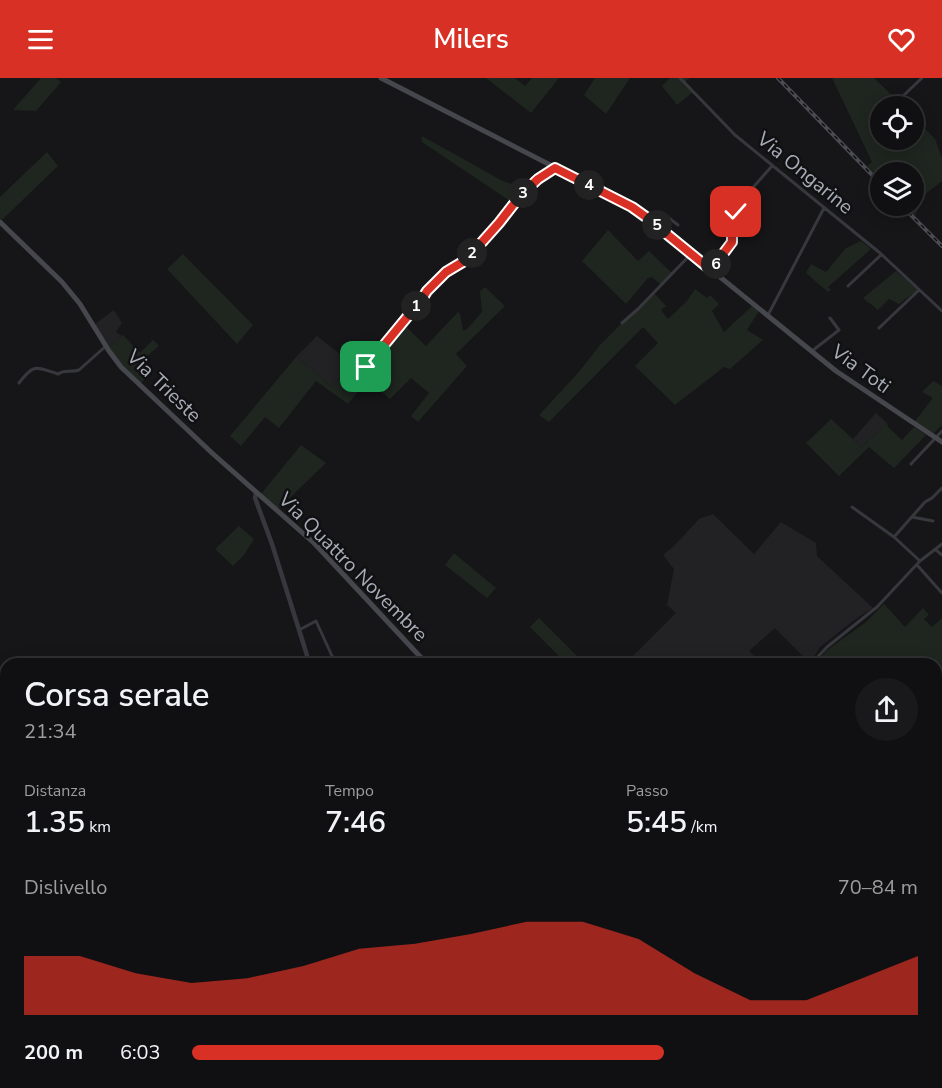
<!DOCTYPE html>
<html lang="it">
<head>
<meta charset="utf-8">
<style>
	:root { --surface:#101012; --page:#19191b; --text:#f1f3f6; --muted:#9c9d9f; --line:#303032; --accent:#d93025 }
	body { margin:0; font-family:"Nunito Sans",sans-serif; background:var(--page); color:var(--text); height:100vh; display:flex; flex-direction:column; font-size:22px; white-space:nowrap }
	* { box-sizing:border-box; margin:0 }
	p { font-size:20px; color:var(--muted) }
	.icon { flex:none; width:33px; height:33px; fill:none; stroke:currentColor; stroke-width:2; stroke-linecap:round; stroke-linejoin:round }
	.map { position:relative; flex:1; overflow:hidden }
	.panel { position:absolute; left:0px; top:580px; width:942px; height:430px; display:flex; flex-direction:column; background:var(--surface); border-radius:18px 18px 0 0; box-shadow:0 3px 15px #0003,0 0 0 2px var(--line) }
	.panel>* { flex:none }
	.tools { position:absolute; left:870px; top:18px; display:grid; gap:12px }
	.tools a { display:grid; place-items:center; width:54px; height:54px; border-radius:50%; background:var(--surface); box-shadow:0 3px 15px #0003,0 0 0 2px var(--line); font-size:30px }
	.pin { position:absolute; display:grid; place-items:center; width:51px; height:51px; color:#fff; margin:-26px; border-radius:12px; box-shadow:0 3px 9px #0006 }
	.km { position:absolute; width:30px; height:30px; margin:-15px; border-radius:50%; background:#222; color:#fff; font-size:16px; line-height:30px; text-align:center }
	.round { display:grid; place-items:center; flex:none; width:63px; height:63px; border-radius:32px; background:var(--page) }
	.overview { display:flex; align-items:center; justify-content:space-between; height:102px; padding:0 24px }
	h1 { font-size:33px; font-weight:600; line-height:45px }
	.metrics { display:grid; grid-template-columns:repeat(3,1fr); gap:9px; height:102px; padding:6px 24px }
	.metrics div { display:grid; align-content:center }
	.metrics b { font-size:30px; font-weight:600 }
	.metrics small { font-size:16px; font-weight:400 }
	.metrics p { font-size:16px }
	.chart { height:168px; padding:12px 24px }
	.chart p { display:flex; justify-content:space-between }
	.chart svg { width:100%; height:108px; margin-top:6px; fill:var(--accent); opacity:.7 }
	ul { padding:0 24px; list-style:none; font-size:20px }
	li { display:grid; grid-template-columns:96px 72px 1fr; align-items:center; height:45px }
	li i { height:15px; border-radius:8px; background:var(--accent) }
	header { display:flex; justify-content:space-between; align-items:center; height:78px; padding:0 24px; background:var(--accent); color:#fff; font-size:27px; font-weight:600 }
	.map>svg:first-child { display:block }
</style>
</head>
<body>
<header><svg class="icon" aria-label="menu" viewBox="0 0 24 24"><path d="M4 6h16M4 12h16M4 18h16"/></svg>Milers<svg class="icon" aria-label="heart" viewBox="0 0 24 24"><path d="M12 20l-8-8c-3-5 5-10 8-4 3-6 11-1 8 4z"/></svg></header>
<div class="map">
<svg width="942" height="1010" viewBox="0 0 942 1010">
	<rect width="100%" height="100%" fill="#161618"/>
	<path fill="#222225" d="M 775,0 L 780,0 L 880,103 L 880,108 Z
		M 114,232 L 122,245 L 116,254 L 122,258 L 108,270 L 95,246 Z
		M 317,258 L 355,288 L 331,309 L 315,294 L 296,279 Z
		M 876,335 L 887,345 L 861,370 L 853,361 Z
		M 713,436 L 754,476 L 781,444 L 816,465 L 817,478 L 873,530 L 857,540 L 820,569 L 810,585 L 775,550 L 749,573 L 762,586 L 625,586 L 676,535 L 667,527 L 674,491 L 663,477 L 674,468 L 699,441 Z"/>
	<path fill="#1e261f" d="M 41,0 L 56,0 L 61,4 L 36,33 L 13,32 Z
		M 486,0 L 515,0 L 525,8 L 532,0 L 559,0 L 531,35 Z
		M 595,0 L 630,0 L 606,36 L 584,17 Z
		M 670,0 L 690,0 L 684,5 L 693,14 L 677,27 L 662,8 Z
		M 832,0 L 874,0 L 903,28 L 880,28 L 880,62 L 914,62 L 914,39 L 935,61 L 942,80 L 942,103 L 923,118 L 915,138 L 905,128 L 914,128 L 914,94 L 880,94 L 880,103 L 867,88 L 872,84 Z
		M 422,58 L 501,102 L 514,107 L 510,113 L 513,115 L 518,121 L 513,125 L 422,64 Z
		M 47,74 L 58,88 L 2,142 L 0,140 L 0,119 Z
		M 608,152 L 638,183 L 649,173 L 672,195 L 661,207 L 652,199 L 648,200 L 626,226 L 582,183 Z
		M 861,163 L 871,171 L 828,209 L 831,212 L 828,214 L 806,195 L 811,186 L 826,194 L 846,170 Z
		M 183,176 L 253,247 L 237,266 L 167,191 Z
		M 896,193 L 918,212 L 899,226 L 889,221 L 878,232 L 863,220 Z
		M 485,209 L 505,228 L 456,276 L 467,288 L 418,344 L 411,338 L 429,315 L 411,300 L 390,321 L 365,299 L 363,307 L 348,326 L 316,303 L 279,350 L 265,339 L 241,368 L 230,358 L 296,279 L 315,294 L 331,309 L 353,289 L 361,293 L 401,244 L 426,268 L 458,234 L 460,236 L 463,252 L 464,253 L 469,249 L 482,234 L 480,213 Z
		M 695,211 L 707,220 L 710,217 L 719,226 L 712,233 L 724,254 L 752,228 L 759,233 L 747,252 L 763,262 L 730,291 L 724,289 L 675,327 L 635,288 L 658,265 L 643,249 L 549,344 L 539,337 L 578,295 L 600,267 L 653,214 L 666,228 L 661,232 L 668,241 L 687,223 Z
		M 123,257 L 140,275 L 153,262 L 159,268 L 146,279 C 148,285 146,287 142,292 L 148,298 L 140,306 L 118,284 L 108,270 Z
		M 933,303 L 942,308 L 942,347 L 933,356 L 914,344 L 933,320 L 922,314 Z
		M 831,341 L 853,361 L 861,370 L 887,345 L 888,349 L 902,362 L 914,349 L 926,357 L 894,390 L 869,369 L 839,398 L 806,365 Z
		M 301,367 L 326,385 L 277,432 L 260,417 Z
		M 239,448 L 254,461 L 244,477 L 233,488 L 215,471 Z
		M 454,475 L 496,510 L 487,520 L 445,487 Z
		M 884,526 L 905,549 L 923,530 L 929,537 L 924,541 L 932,549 L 942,540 L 942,594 L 940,597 L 942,600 L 942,713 L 936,719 L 936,684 L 937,678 L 936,672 L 936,586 L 815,586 L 827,572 L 866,544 Z
		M 539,540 L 585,586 L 567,586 L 530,549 Z"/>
	<path fill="#2c353c" d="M 936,821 L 942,826 L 942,1010 L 870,1010 L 869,1005 L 936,1005 Z"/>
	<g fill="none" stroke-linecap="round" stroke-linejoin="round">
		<path stroke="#37383d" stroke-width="3" d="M 680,0 L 735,57 L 880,175 L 942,233
			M 903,18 L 922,0
			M 657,148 L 665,137 L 678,147
			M 712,192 L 732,164 L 732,148 L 739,130 L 749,114 L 772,88
			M 848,208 L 881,177
			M 768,237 L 824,130
			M 622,245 L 638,231 L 691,176
			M 879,250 L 919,212
			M 812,273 L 839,252 L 830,240
			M 366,289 L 422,221 L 427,213 L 446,193 L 466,182 L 521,118 L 539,101 L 555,90
			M 19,305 C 34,285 36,289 58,296 C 65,291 71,295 79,292 L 106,268
			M 911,386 L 942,353
			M 852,429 L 894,459 L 920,483
			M 912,439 L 933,443
			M 894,459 L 925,424 L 932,420 L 942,410
			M 936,472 L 942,477
			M 917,487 L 942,515
			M 299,552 L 316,543 L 332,578 L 339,586
			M 811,586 L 827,569 L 877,529 L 920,483 L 942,466
			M 0,724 L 6,718
			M 0,805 L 6,797
			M 0,958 L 6,963
			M 54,1005 L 59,1010
			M 210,1005 L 217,1010
			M 247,1005 L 255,1010
			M 328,1005 L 334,1010
			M 376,1005 L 387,1010
			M 473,1005 L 480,1010
			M 698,1005 L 713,1010
			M 296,1010 L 299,1005
			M 310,1010 L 314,1005
			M 390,1010 L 394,1005
			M 432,1010 L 434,1005
			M 490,1010 L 494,1005
			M 516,1010 L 520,1005
			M 660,1010 L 663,1005
			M 736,1010 L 740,1005"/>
		<path stroke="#37383d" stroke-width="4.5" d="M 256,414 L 255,420 L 272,466 L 306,574 L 309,586
			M 0,759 L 6,765
			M 453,1005 L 460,1010
			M 602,1005 L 615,1006 L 621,1005
			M 820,1005 L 824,1010
			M 276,1010 L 281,1005
			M 338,1010 L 339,1005
			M 570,1010 L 573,1005"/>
		<path stroke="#45474d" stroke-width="5" d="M 381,0 L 632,129 L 646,139 L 836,293 L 942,364
			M 0,144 L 62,204 L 80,226 L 109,273 L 121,289 L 212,375 L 314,465 L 427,586
			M 936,724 L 942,718
			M 696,1010 L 698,1005"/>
		<defs>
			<path id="rail" d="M 778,0 L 880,105
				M 902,128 L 942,168"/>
		</defs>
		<use href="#rail" stroke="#4a4c52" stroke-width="4"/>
		<use href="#rail" stroke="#111113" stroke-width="1.5" stroke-dasharray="4.5" stroke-linecap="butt"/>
	</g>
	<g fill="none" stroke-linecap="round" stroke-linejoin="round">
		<defs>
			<path id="route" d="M 366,289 L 422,221 L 427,213 L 446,194 L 466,182 L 499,145 L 520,118 L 538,101 L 555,90 L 632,129 L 646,139 L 711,192 L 732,164 L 732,148 L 736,134"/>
		</defs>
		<use href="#route" stroke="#fff" stroke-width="12"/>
		<use href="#route" stroke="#d93025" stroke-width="8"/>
	</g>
	<g text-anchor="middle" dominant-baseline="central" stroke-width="5" stroke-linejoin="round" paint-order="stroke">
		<g font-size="20" fill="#a8adb8" stroke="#111113">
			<text transform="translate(805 95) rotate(39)">Via Ongarine</text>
			<text transform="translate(861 291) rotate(36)">Via Toti</text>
			<text transform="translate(164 308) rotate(44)">Via Trieste</text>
			<text transform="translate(353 489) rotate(45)">Via Quattro Novembre</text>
		</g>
	</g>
</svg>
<div class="tools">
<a><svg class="icon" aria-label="locate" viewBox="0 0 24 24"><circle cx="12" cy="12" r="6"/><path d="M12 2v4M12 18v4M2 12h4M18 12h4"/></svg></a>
<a><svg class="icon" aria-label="layers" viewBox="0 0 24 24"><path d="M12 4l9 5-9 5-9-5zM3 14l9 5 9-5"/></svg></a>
</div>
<div class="pin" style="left:366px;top:289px;background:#1e9e55"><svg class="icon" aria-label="arrive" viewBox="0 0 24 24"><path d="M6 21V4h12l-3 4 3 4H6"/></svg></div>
<div class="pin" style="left:736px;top:134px;background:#d93025"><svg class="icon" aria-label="check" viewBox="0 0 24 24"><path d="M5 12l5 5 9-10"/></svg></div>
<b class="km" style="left:416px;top:228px">1</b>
<b class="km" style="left:472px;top:175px">2</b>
<b class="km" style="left:523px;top:115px">3</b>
<b class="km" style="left:589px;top:107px">4</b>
<b class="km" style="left:657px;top:147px">5</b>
<b class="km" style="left:716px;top:186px">6</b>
<section class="panel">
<div class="overview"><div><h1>Corsa serale</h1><p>21:34</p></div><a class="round"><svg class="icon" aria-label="share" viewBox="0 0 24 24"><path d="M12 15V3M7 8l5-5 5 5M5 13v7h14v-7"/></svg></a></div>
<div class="metrics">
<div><p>Distanza</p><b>1.35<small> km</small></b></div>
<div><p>Tempo</p><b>7:46</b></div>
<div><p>Passo</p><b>5:45<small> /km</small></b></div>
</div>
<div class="chart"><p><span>Dislivello</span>70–84 m</p>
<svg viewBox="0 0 160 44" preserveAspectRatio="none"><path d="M0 44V20L10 20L20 27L30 31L40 29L50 24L60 17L70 15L80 11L90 6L100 6L110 13L120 27L130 38L140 38L150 29L160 20V44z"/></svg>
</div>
<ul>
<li><b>200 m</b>6:03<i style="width:65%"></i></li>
</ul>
</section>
</div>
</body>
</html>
